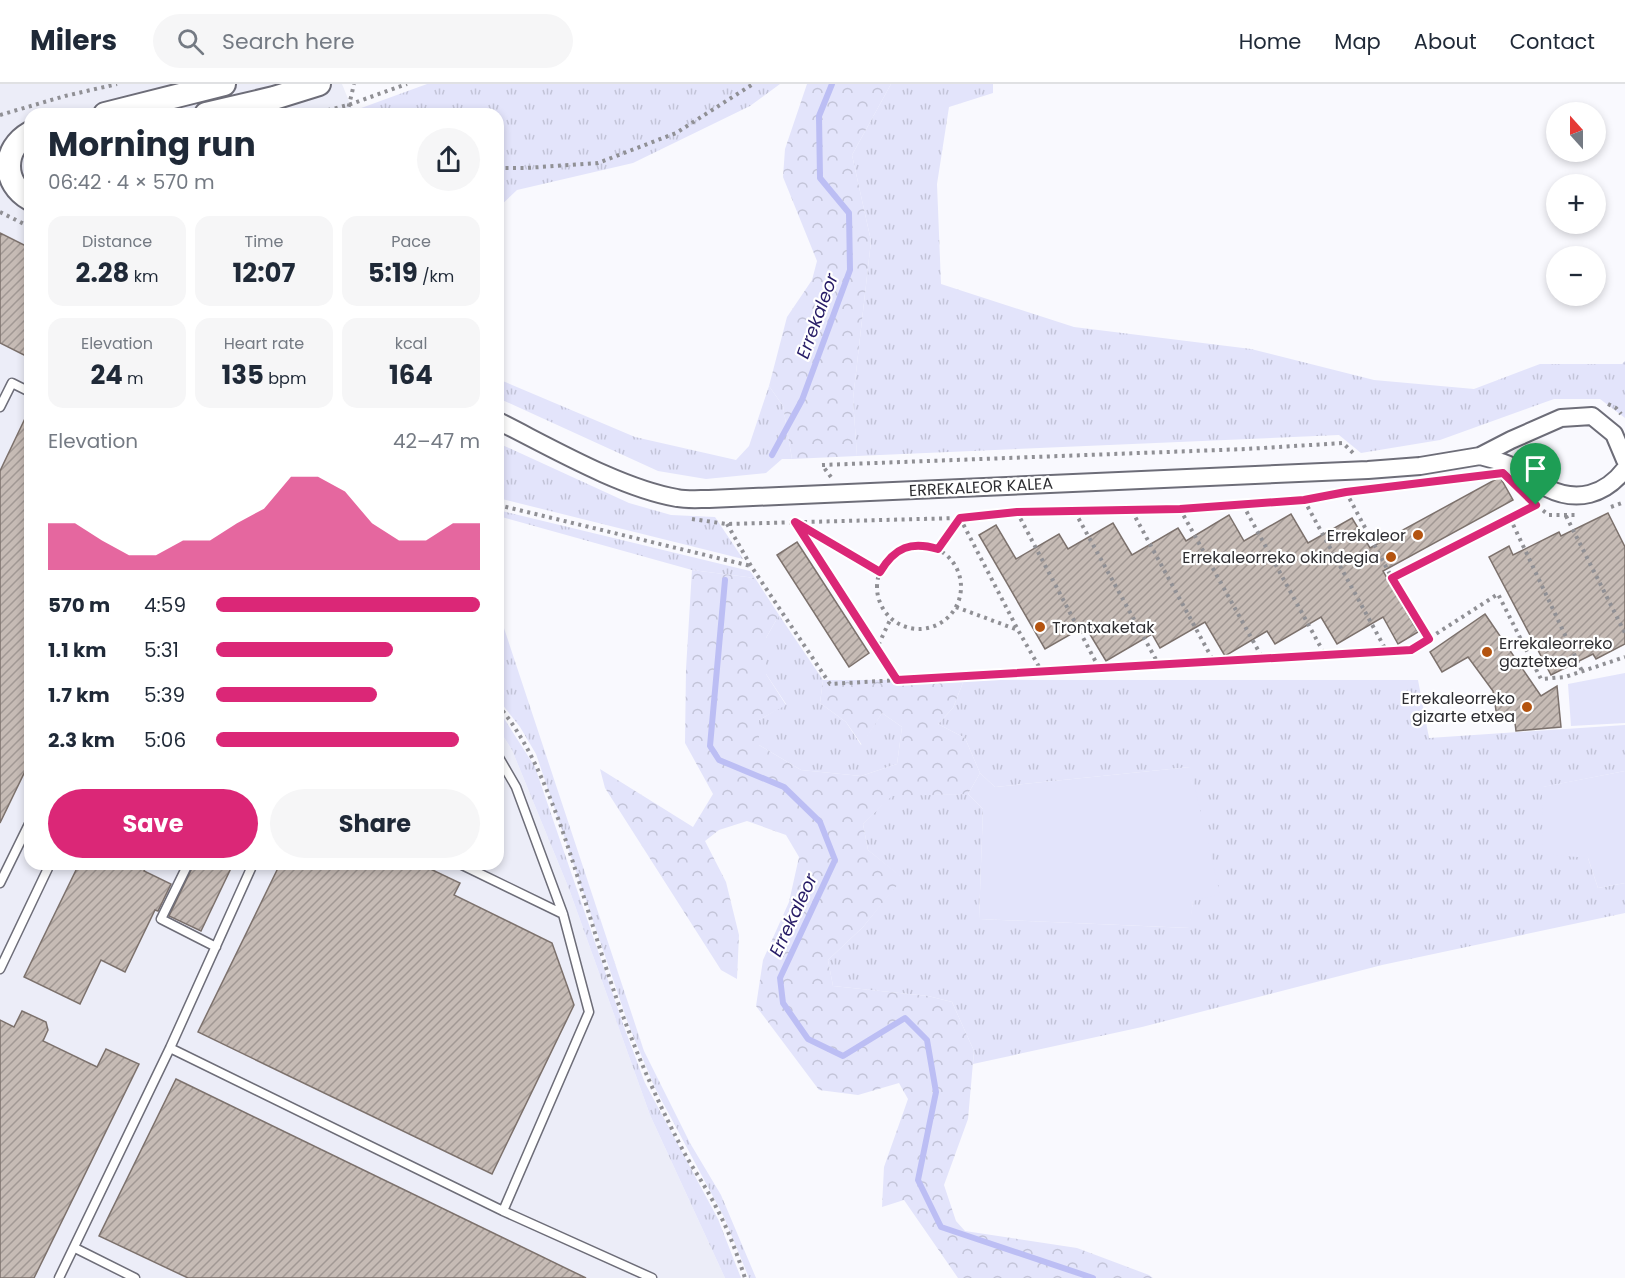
<!DOCTYPE html>
<html lang="en">
<head>
<meta charset="utf-8">
<style>
	:root { --surface:#fff; --page:#f6f6f7; --text:#1f2937; --muted:#747a83; --line:#e0e1e3; --accent:#db2777 }
	body { margin:0; font-family:Poppins,sans-serif; background:var(--page); color:var(--text); height:100vh; display:flex; flex-direction:column; font-size:22px; white-space:nowrap }
	* { box-sizing:border-box; margin:0 }
	p { font-size:20px; color:var(--muted) }
	.icon { flex:none; width:33px; height:33px; fill:none; stroke:currentColor; stroke-width:2; stroke-linecap:round; stroke-linejoin:round }
	.map { position:relative; flex:1; overflow:hidden }
	.sheet { position:absolute; left:24px; top:24px; width:480px; height:762px; display:flex; flex-direction:column; background:var(--surface); border-radius:18px; box-shadow:0 3px 9px #0003 }
	.sheet>* { flex:none }
	.needle { width:39px; rotate:339deg }
	.tools { position:absolute; left:1546px; top:18px; display:grid; gap:12px }
	.tools a { display:grid; place-items:center; width:60px; height:60px; border-radius:50%; background:var(--surface); box-shadow:0 3px 9px #0003; font-size:30px }
	.pin { position:absolute; display:grid; place-items:center; width:51px; height:51px; color:#fff; margin:-62px -26px; border-radius:50% 50% 50% 0; rotate:-45deg; box-shadow:0 0 6px #0007 }
	.pin .icon { rotate:45deg }
	.round { display:grid; place-items:center; flex:none; width:63px; height:63px; border-radius:32px; background:var(--page) }
	.head { display:flex; align-items:center; justify-content:space-between; height:102px; padding:0 24px }
	h1 { font-size:33px; font-weight:700; line-height:45px }
	.metrics { display:grid; grid-template-columns:repeat(3,1fr); gap:9px; height:102px; padding:6px 24px }
	.metrics div { display:grid; align-content:center; border-radius:15px; background:var(--page); text-align:center }
	.metrics b { font-size:26px; font-weight:700 }
	.metrics small { font-size:16px; font-weight:400 }
	.metrics p { font-size:16px }
	.chart { height:168px; padding:12px 24px }
	.chart p { display:flex; justify-content:space-between }
	.chart svg { width:100%; height:108px; margin-top:6px; fill:var(--accent); opacity:.7 }
	.button { display:flex; gap:12px; margin-top:auto; padding:12px 24px }
	.button a { flex:1; height:69px; border-radius:36px; background:var(--accent); color:#fff; font-size:24px; font-weight:700; line-height:69px; text-align:center }
	.button a+a { background:var(--page); color:var(--text) }
	ul { padding:0 24px; list-style:none; font-size:20px }
	li { display:grid; grid-template-columns:96px 72px 1fr; align-items:center; height:45px }
	li i { height:15px; border-radius:8px; background:var(--accent) }
	header { display:flex; align-items:center; gap:36px; box-sizing:border-box; height:84px; padding:0 30px; background:var(--surface); border-bottom:2px solid var(--line) }
	header strong { font-size:28px }
	nav { display:flex; gap:33px; margin-inline-start:auto; font-size:21px }
	.search { width:420px; height:54px; background:var(--page); display:flex; align-items:center; gap:15px; box-sizing:border-box; padding:0 21px; border-radius:33px; color:var(--muted); font-size:22px }
	.map>svg:first-child { display:block }
</style>
</head>
<body>
<header>
<strong>Milers</strong>
<div class="search"><svg class="icon" aria-label="search" viewBox="0 0 24 24"><circle cx="10" cy="10" r="6"/><path d="M15 15l6 6"/></svg>Search here</div>
<nav><a>Home</a><a>Map</a><a>About</a><a>Contact</a></nav>
</header>
<div class="map">
<svg width="1625" height="1194" viewBox="0 0 1625 1194">
	<defs>
		<pattern id="grass-tufts" width="24" height="20" patternUnits="userSpaceOnUse" patternTransform="scale(1.5)"><rect width="24" height="20" fill="#e3e4fb"/><path d="M3 7l-1-3M5 7V3M7 7l1-3M15 17l-1-3M17 17v-4M19 17l1-3" fill="none" stroke="#c3c4d8"/></pattern>
		<pattern id="forest-crowns" width="20" height="18" patternUnits="userSpaceOnUse" patternTransform="scale(1.5)"><rect width="20" height="18" fill="#e3e4fb"/><path d="M2 6a3 3 0 1 1 6 0M12 15a3 3 0 1 1 6 0" fill="none" stroke="#c3c4d8"/></pattern>
		<pattern id="building-hatch" width="6" height="6" patternUnits="userSpaceOnUse" patternTransform="scale(1.5)"><rect width="6" height="6" fill="#c6bbb5"/><path d="M-1 1l2-2M0 6l6-6M5 7l2-2" fill="none" stroke="#a19894"/></pattern>
	</defs>
	<rect width="100%" height="100%" fill="#f9f9fe"/>
	<path fill="#ecedf8" d="M 0,0 L 342,0 L 353,27 L 353,30 L 30,30 L 30,780 L 498,780 L 498,644 L 512,666 L 569,805 L 650,1031 L 725,1194 L 0,1194 Z"/>
	<path fill="url(#grass-tufts)" d="M 427,0 L 780,0 L 750,22 L 633,79 L 517,106 L 498,124 L 498,30 L 353,30 L 353,27 Z
		M 891,0 L 993,0 L 993,9 L 949,23 L 937,100 L 941,200 L 1074,243 L 1251,265 L 1374,296 L 1474,305 L 1540,280 L 1622,280 L 1625,277 L 1625,334 L 1600,315 L 1554,315 L 1440,356 L 1361,369 L 1339,351 L 857,372 L 853,315 L 871,157 L 852,71 Z
		M 498,295 L 635,353 L 736,376 L 749,362 L 769,302 L 783,322 L 792,375 L 782,375 L 766,389 L 706,395 L 658,387 L 498,314 Z
		M 498,359 L 629,419 L 671,431 L 715,433 L 743,475 L 498,414 Z
		M 498,426 L 750,487 L 755,494 L 692,486 L 498,432 Z
		M 498,526 L 644,967 L 690,1059 L 721,1111 L 756,1194 L 749,1194 L 724,1133 L 655,1004 L 629,942 L 536,670 L 520,643 L 498,615 Z
		M 779,531 L 823,596 L 820,619 L 846,638 L 861,661 L 882,629 L 902,643 L 897,680 L 861,692 L 801,686 L 759,661 L 759,636 L 786,620 L 766,590 L 766,554 Z
		M 964,596 L 1418,596 L 1429,654 L 1625,641 L 1625,687 L 1543,703 L 1588,774 L 1598,804 L 1625,799 L 1625,829 L 1382,881 L 1142,943 L 973,980 L 974,967 L 952,918 L 928,912 L 833,902 L 828,876 L 863,843 L 902,794 L 868,766 L 863,740 L 892,711 L 968,710 L 983,725 L 979,835 L 1189,844 L 1193,817 L 1190,683 L 995,703 L 980,689 L 965,654 L 938,640 L 953,624 Z
		M 498,625 L 535,683 L 623,940 L 645,999 L 718,1135 L 741,1194 L 725,1194 L 650,1031 L 569,805 L 512,666 L 498,644 Z"/>
	<path fill="url(#forest-crowns)" d="M 807,0 L 891,0 L 852,71 L 871,157 L 853,315 L 857,372 L 792,375 L 783,322 L 769,302 L 787,233 L 812,196 L 817,177 L 783,93 L 785,65 Z
		M 692,486 L 755,494 L 779,531 L 766,554 L 766,590 L 786,621 L 759,636 L 759,661 L 801,686 L 861,692 L 897,680 L 902,643 L 882,629 L 862,661 L 846,638 L 820,619 L 823,596 L 964,596 L 953,624 L 938,640 L 965,654 L 980,689 L 968,710 L 892,712 L 863,740 L 868,766 L 903,794 L 863,843 L 828,876 L 833,902 L 928,912 L 952,918 L 974,967 L 968,1035 L 944,1101 L 956,1137 L 965,1147 L 1077,1164 L 1149,1191 L 1153,1194 L 958,1194 L 904,1116 L 882,1123 L 884,1083 L 908,1015 L 899,999 L 858,1011 L 819,1006 L 756,922 L 763,876 L 789,818 L 799,773 L 786,751 L 747,737 L 719,746 L 705,757 L 726,798 L 739,851 L 737,895 L 721,886 L 605,704 L 600,685 L 693,743 L 713,710 L 685,659 L 686,585 Z"/>
	<path fill="#e3e4fb" d="M 1625,589 L 1625,639 L 1571,642 L 1568,600 Z
		M 1190,683 L 1220,810 L 1193,817 L 1190,844 L 979,835 L 983,725 L 968,710 L 980,689 L 995,703 Z
		M 1625,687 L 1625,799 L 1598,804 L 1588,774 L 1543,770 L 1542,703 Z"/>
	<g fill="none" stroke-linecap="round" stroke-linejoin="round">
		<path stroke="#bcbef4" stroke-width="6" d="M 772,371 L 802,316 L 850,186 L 849,129 L 820,94 L 819,32 L 832,0
			M 725,496 L 710,662 L 719,676 L 784,703 L 820,738 L 835,776 L 780,894 L 783,919 L 808,955 L 843,972 L 905,934 L 927,956 L 936,1008 L 918,1096 L 941,1143 L 1093,1194"/>
	</g>
	<path fill="url(#building-hatch)" stroke="#7c716c" stroke-width="1.5" d="M 0,149 L 30,164 L 30,274 L 0,259 Z
		M 30,324 L 30,677 L 0,739 L 0,387 Z
		M 1500,393 L 1513,416 L 1383,487 L 1418,548 L 1398,560 L 1383,533 L 1337,560 L 1321,533 L 1275,560 L 1267,547 L 1225,572 L 1205,538 L 1160,564 L 1152,550 L 1106,577 L 1085,542 L 1045,565 L 979,451 L 996,441 L 1016,475 L 1059,450 L 1068,465 L 1113,439 L 1132,471 L 1178,444 L 1186,457 L 1229,431 L 1244,457 L 1291,430 L 1308,459 L 1352,434 L 1370,464 Z
		M 1608,429 L 1625,463 L 1625,560 L 1596,575 L 1593,570 L 1551,591 L 1489,473 L 1509,462 L 1513,471 L 1559,448 L 1561,452 Z
		M 797,458 L 869,569 L 849,583 L 777,471 Z
		M 1485,530 L 1541,612 L 1557,602 L 1561,643 L 1516,647 L 1514,631 L 1497,633 L 1493,607 L 1468,573 L 1442,588 L 1430,568 Z
		M 79,780 L 148,780 L 144,787 L 171,800 L 158,827 L 155,826 L 125,888 L 101,876 L 80,920 L 24,893 Z
		M 194,780 L 233,780 L 201,847 L 169,832 Z
		M 280,780 L 420,780 L 460,799 L 454,811 L 552,859 L 574,921 L 492,1090 L 198,948 Z
		M 22,927 L 46,938 L 48,946 L 43,957 L 97,983 L 106,965 L 139,980 L 34,1194 L 0,1194 L 0,936 L 14,943 Z
		M 176,995 L 586,1194 L 188,1194 L 99,1152 Z"/>
	<g fill="none" stroke-linecap="round" stroke-linejoin="round">
		<defs>
			<path id="service" d="M 0,323 L 12,299 L 30,308
				M 188,780 L 161,835 L 216,863
				M 460,780 L 563,830
				M 0,799 L 30,738
				M 0,885 L 50,780
				M 170,964 L 503,1127 L 589,928 L 563,830 L 516,703 L 498,672
				M 503,1127 L 652,1194
				M 75,1164 L 135,1194
				M 59,1194 L 170,964 L 253,780"/>
			<path id="minor" d="M 498,337 C 550,363 620,404 677,414 C 687,416 699,415 709,415 L 1368,386 L 1420,382 L 1480,372 L 1511,356 L 1561,334 L 1592,332 L 1614,350 L 1625,376
				M 1480,372 C 1490,375 1502,377 1511,382 C 1524,388 1535,398 1547,404 C 1577,419 1605,411 1625,385"/>
			<path id="secondary" d="M 105,30 L 224,0
				M 206,30 L 274,14 L 319,0
				M 30,49 C 2,65 2,99 30,115"/>
		</defs>
		<use href="#service" stroke="#6d6d78" stroke-width="11"/>
		<use href="#minor" stroke="#6d6d78" stroke-width="20"/>
		<use href="#secondary" stroke="#6d6d78" stroke-width="26"/>
		<path stroke="#909095" stroke-width="4" stroke-dasharray="3 4.5" stroke-linecap="butt" d="M 313,30 L 348,21 L 407,0
			M 347,30 L 354,0
			M 0,31 L 65,12 L 117,0
			M 498,84 L 526,84 L 598,79 L 676,49 L 753,0
			M 0,128 L 30,143
			M 1608,320 L 1616,324 L 1621,330
			M 831,393 L 822,381 L 1246,365 L 1343,359 L 1354,370
			M 1346,408 L 1392,494 L 1429,555
			M 1304,416 L 1387,568
			M 498,421 L 751,482
			M 1243,421 L 1325,571
			M 1537,422 L 1549,431 L 1575,431
			M 1611,423 L 1625,418
			M 1180,425 L 1263,575
			M 1132,427 L 1214,578
			M 1017,428 L 1099,584
			M 1075,428 L 1159,581
			M 1566,432 L 1625,549
			M 960,434 L 1018,546 L 1042,588
			M 1510,434 L 1582,587
			M 692,435 L 727,440 L 960,434 L 1017,428 L 1180,425 L 1304,416 L 1361,407
			M 795,438 L 876,566 L 891,534
			M 795,438 L 880,488
			M 727,440 L 751,482 L 830,600 L 1411,566 L 1498,510 L 1541,595 L 1565,593 L 1625,573
			M877 503a42 42 0 1 1 84 0a42 42 0 1 1-84 0Z
			M 938,465 L 960,434
			M 1392,494 L 1536,421
			M 956,523 L 1018,546
			M 876,566 L 896,595
			M 498,621 C 527,656 543,695 559,737 C 583,804 600,873 626,940 C 643,985 663,1029 686,1072 C 696,1089 707,1105 716,1123 C 728,1145 737,1170 745,1194"/>
		<use href="#service" stroke="#fff" stroke-width="8"/>
		<use href="#minor" stroke="#fff" stroke-width="16"/>
		<use href="#secondary" stroke="#fff" stroke-width="22"/>
	</g>
	<g fill="none" stroke-linecap="round" stroke-linejoin="round">
		<defs>
			<path id="route" d="M 1503,389 L 1536,421 L 1392,494 L 1429,555 L 1411,566 L 897,596 L 795,438 L 880,488 C 895,463 911,457 938,465 L 960,434 L 1017,428 L 1180,425 L 1304,416 L 1346,408 Z"/>
		</defs>
		<use href="#route" stroke="#fff" stroke-width="12"/>
		<use href="#route" stroke="#db2777" stroke-width="8"/>
	</g>
	<g fill="#b45410" stroke="#fff" stroke-width="2">
		<circle cx="1418" cy="451" r="6"/>
		<circle cx="1391" cy="473" r="6"/>
		<circle cx="1040" cy="543" r="6"/>
		<circle cx="1487" cy="568" r="6"/>
		<circle cx="1527" cy="623" r="6"/>
	</g>
	<g text-anchor="middle" dominant-baseline="central" stroke-width="4.5" stroke-linejoin="round" paint-order="stroke">
		<g font-size="16" fill="#2e2e32" stroke="#fff">
			<text transform="translate(981 403) rotate(-3)">ERREKALEOR KALEA</text>
		</g>
		<g font-size="16" fill="#2e2e32" stroke="#fff" text-anchor="end">
			<text x="1406" y="451">Errekaleor</text>
			<text x="1379" y="473">Errekaleorreko okindegia</text>
			<text x="1052" y="543" text-anchor="start">Trontxaketak</text>
			<text x="1499" y="559" text-anchor="start">Errekaleorreko<tspan x="1499" dy="18">gaztetxea</tspan></text>
			<text x="1515" y="614">Errekaleorreko<tspan x="1515" dy="18">gizarte etxea</tspan></text>
		</g>
		<g font-size="18" font-style="italic" fill="#261b66" stroke="#fff">
			<text transform="translate(817 232) rotate(-70)">Errekaleor</text>
			<text transform="translate(793 831) rotate(-65)">Errekaleor</text>
		</g>
	</g>
</svg>
<div class="tools">
<a><svg class="needle" viewBox="-14 -14 28 28"><path d="M0-13l5 13h-10z" fill="#e53935"/><path d="M0 13l5-13h-10z" fill="#747a83"/></svg></a>
<a>+</a>
<a>−</a>
</div>
<div class="pin" style="left:1536px;top:421px;background:#1e9e55"><svg class="icon" aria-label="arrive" viewBox="0 0 24 24"><path d="M6 21V4h12l-3 4 3 4H6"/></svg></div>
<section class="sheet">
<div class="head"><div><h1>Morning run</h1><p>06:42 · 4 × 570 m</p></div><a class="round"><svg class="icon" aria-label="share" viewBox="0 0 24 24"><path d="M12 15V3M7 8l5-5 5 5M5 13v7h14v-7"/></svg></a></div>
<div class="metrics">
<div><p>Distance</p><b>2.28<small> km</small></b></div>
<div><p>Time</p><b>12:07</b></div>
<div><p>Pace</p><b>5:19<small> /km</small></b></div>
</div>
<div class="metrics">
<div><p>Elevation</p><b>24<small> m</small></b></div>
<div><p>Heart rate</p><b>135<small> bpm</small></b></div>
<div><p>kcal</p><b>164</b></div>
</div>
<div class="chart"><p><span>Elevation</span>42–47 m</p>
<svg viewBox="0 0 160 44" preserveAspectRatio="none"><path d="M0 44V25L10 25L20 32L30 38L40 38L50 32L60 32L70 25L80 19L90 6L100 6L110 12L120 25L130 32L140 32L150 25L160 25V44z"/></svg>
</div>
<ul>
<li><b>570 m</b>4:59<i style="width:100%"></i></li>
<li><b>1.1 km</b>5:31<i style="width:67%"></i></li>
<li><b>1.7 km</b>5:39<i style="width:61%"></i></li>
<li><b>2.3 km</b>5:06<i style="width:92%"></i></li>
</ul>
<div class="button"><a>Save</a><a>Share</a></div>
</section>
</div>
</body>
</html>
